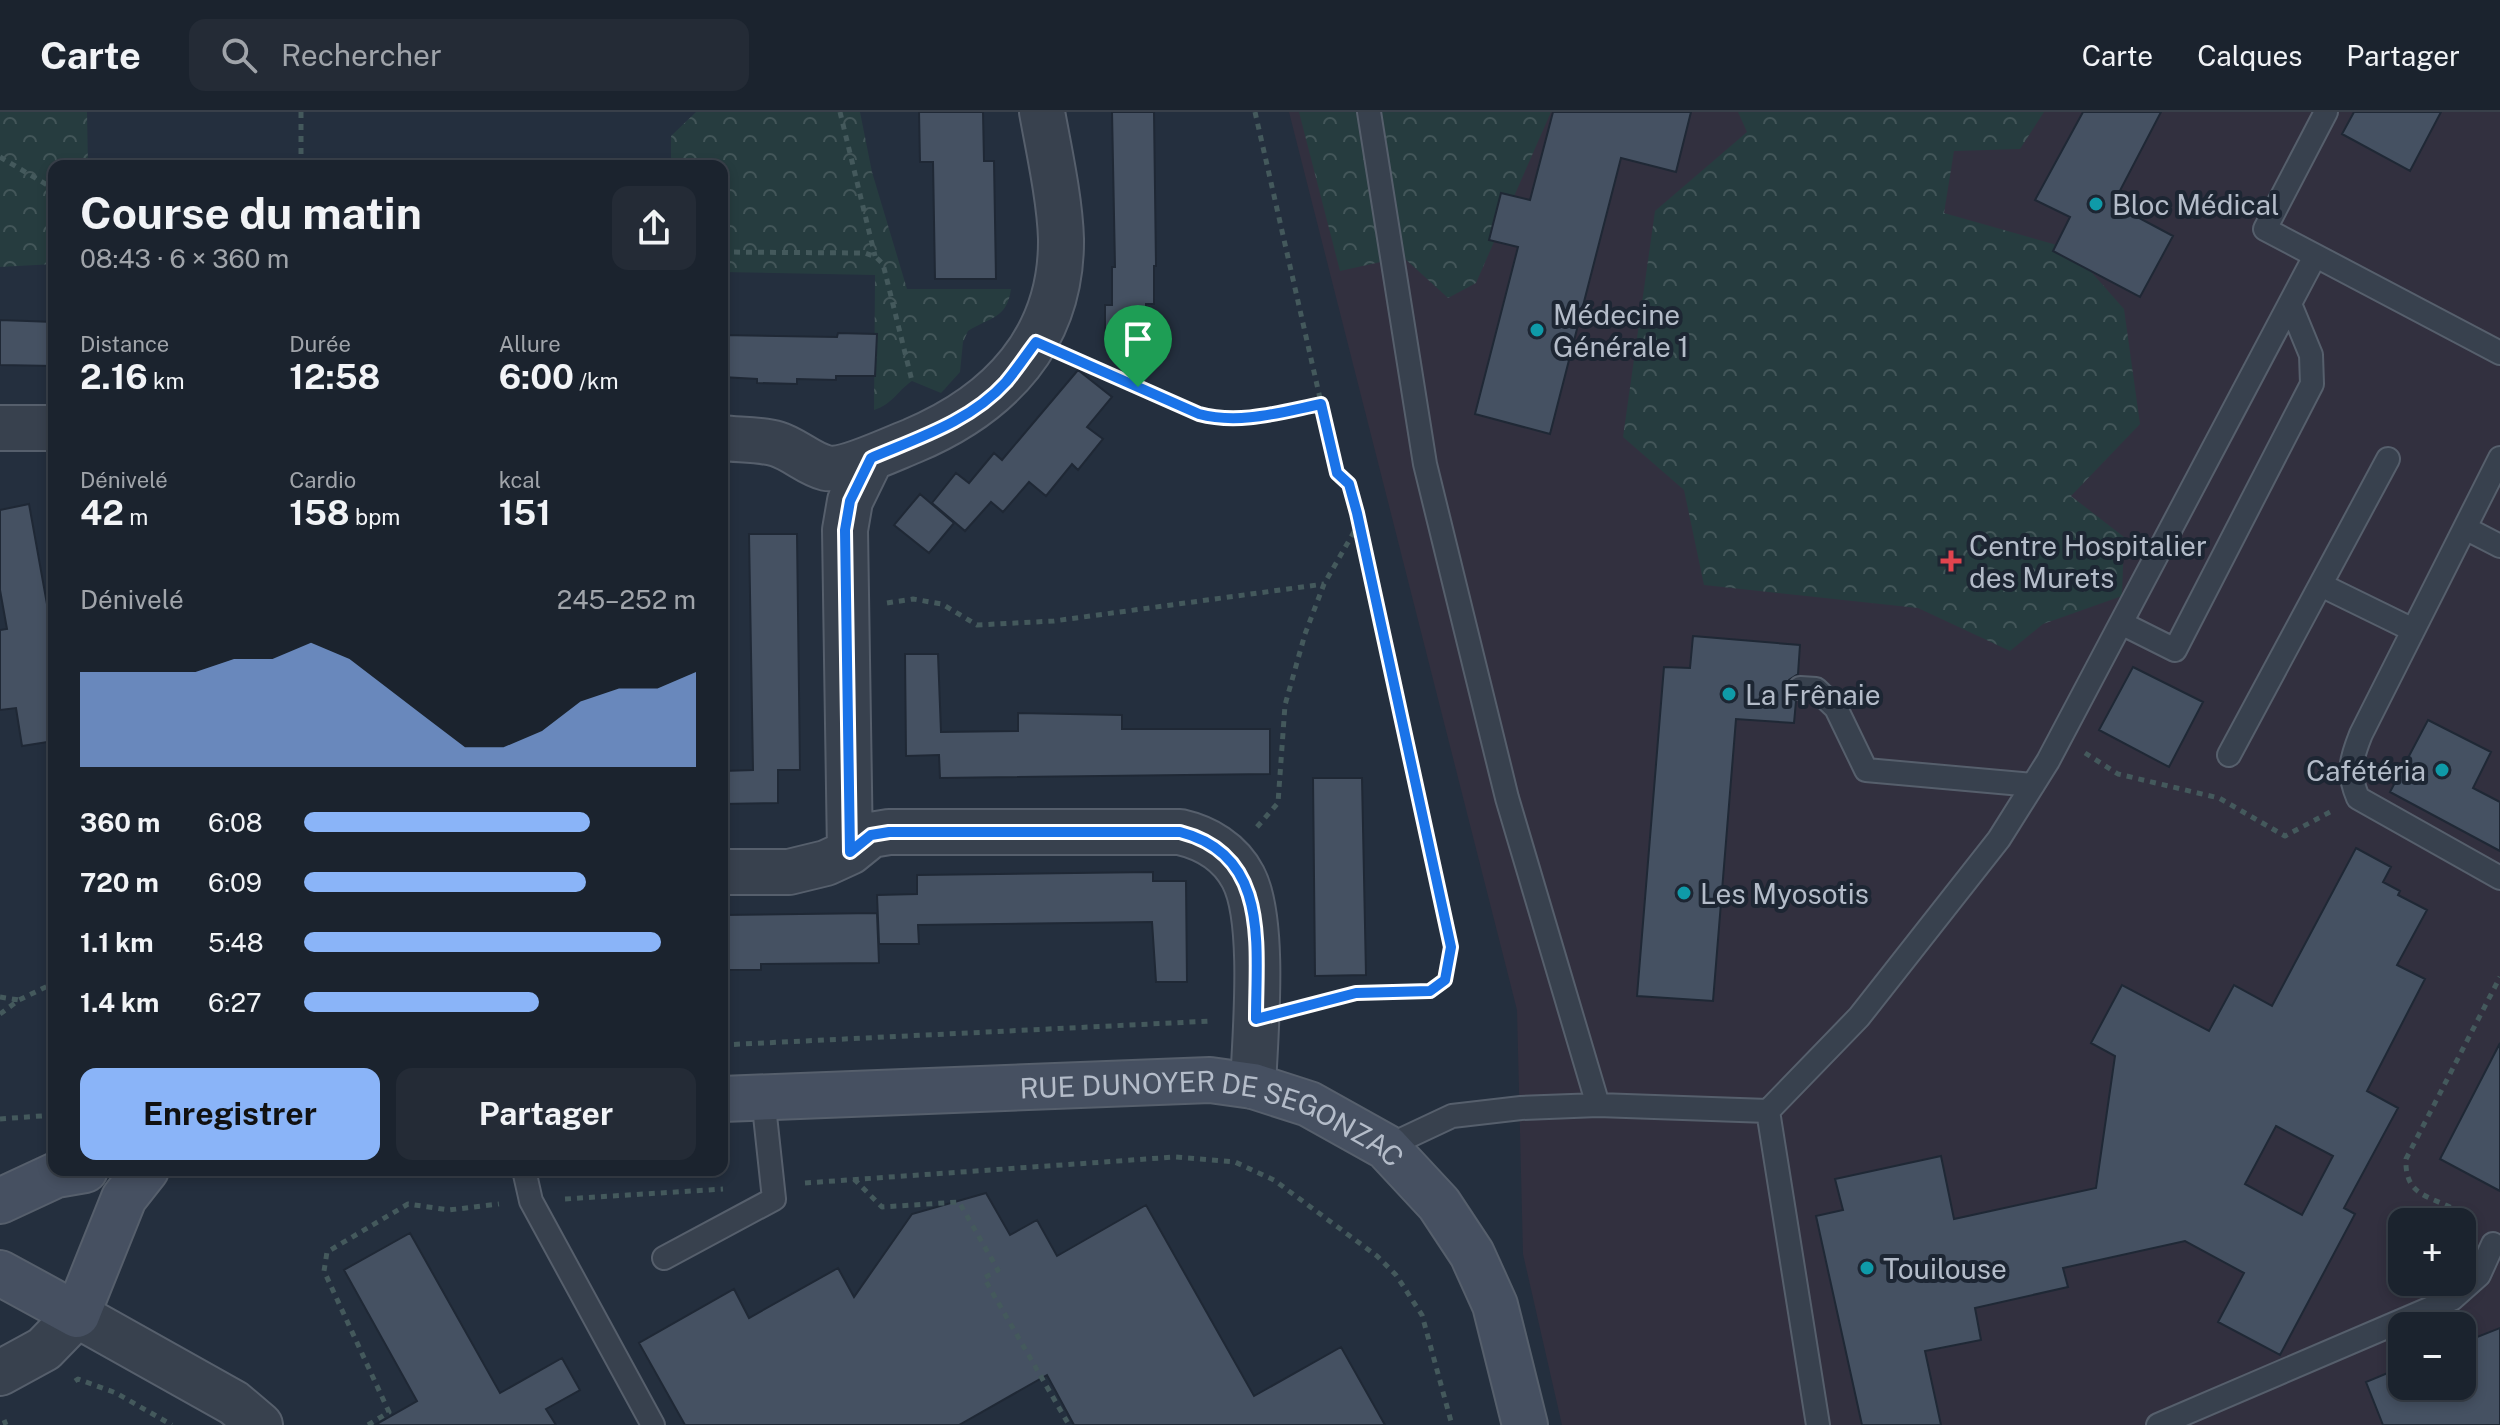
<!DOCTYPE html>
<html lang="fr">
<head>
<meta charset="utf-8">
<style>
	:root { --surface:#1b232e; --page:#242b36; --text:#f1f3f6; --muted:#a0a4aa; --line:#39404a; --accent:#8ab4f8 }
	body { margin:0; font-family:"Public Sans",sans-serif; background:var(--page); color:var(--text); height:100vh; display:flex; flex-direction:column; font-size:30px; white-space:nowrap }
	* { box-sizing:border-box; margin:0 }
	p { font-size:26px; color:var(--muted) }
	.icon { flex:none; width:44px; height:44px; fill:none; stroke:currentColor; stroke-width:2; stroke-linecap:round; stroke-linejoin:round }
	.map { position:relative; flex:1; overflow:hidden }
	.details { position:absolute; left:48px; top:48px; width:680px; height:1016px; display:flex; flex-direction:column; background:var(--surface); border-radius:16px; box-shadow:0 4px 12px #0003,0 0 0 2px var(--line) }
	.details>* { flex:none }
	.buttons { position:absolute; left:2388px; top:1096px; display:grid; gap:16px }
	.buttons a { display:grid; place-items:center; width:88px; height:88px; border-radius:16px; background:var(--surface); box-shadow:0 4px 12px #0003,0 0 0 2px var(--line); font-size:40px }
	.pin { position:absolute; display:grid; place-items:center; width:68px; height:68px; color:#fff; margin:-82px -34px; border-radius:50% 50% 50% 0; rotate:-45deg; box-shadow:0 0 8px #0007 }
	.pin .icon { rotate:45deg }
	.round { display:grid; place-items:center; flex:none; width:84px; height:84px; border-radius:16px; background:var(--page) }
	.summary { display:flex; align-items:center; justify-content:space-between; height:136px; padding:0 32px }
	h1 { font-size:44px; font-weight:700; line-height:60px }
	.metrics { display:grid; grid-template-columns:repeat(3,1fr); gap:12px; height:136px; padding:8px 32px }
	.metrics div { display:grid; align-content:center }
	.metrics b { font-size:34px; font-weight:700 }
	.metrics small { font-size:22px; font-weight:400 }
	.metrics p { font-size:22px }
	.chart { height:224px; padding:16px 32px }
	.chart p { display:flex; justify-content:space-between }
	.chart svg { width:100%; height:144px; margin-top:8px; fill:var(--accent); opacity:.7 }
	.button { display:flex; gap:16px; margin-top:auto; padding:16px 32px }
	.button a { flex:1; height:92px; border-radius:16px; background:var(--accent); color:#111; font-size:32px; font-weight:700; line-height:92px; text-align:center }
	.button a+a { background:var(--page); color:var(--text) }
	ul { padding:0 32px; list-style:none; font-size:26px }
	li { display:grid; grid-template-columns:128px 96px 1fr; align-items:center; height:60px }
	li i { height:20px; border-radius:10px; background:var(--accent) }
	header { display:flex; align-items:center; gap:48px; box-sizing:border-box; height:112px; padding:0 40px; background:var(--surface); border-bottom:2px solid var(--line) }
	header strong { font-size:38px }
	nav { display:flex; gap:44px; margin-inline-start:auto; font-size:28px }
	.search { width:560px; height:72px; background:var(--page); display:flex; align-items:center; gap:20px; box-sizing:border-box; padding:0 28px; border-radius:16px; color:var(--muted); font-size:30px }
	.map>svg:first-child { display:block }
</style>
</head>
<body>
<header>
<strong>Carte</strong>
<div class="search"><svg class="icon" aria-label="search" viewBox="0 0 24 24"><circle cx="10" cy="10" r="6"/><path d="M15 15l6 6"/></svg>Rechercher</div>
<nav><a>Carte</a><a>Calques</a><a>Partager</a></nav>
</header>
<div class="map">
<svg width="2500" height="1313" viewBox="0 0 2500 1313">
	<defs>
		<pattern id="forest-crowns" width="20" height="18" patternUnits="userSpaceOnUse" patternTransform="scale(2)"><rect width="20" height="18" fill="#263c3f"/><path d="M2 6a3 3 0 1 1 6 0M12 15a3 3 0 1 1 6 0" fill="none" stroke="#435659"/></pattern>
	</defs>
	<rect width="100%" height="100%" fill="#242f3e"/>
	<path fill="#32303f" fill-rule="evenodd" d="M 1289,0 L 2500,0 L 2500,1313 L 1562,1313 L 1523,1142 L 1517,898 ZM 2402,1110 L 2462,1110 L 2462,1170 L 2402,1170 ZM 2402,1214 L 2462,1214 L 2462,1274 L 2402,1274 Z"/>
	<path fill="url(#forest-crowns)" d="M 0,0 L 87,0 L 88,54 L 54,54 L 54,152 L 0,155 Z
		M 696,0 L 860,0 L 872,60 L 907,177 L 1011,177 C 1007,207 990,205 968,219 L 963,230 L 960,260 L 941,281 L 912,269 C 896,280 893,292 874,298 L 875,163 L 722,160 L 722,54 L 671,54 L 671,24 Z
		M 1299,0 L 1551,0 L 1476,171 L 1448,186 L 1403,145 L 1340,159 Z
		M 1738,0 L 2044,0 L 2020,37 L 1954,39 L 1944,101 L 2071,137 L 2124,197 L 2140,312 L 2071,384 L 2124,425 L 2122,484 L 2043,512 L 2010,539 L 1918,496 L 1704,473 L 1684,378 L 1623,325 L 1655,99 L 1747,20 Z"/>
	<path fill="#455162" stroke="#1f2835" stroke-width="2" fill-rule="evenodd" d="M 919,0 L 983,0 L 984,49 L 994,49 L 996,167 L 935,167 L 933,50 L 920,50 Z
		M 1112,0 L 1154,0 L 1156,154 L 1154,154 L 1154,192 L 1146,192 L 1147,234 L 1105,234 L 1105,193 L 1112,193 L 1112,155 L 1115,155 Z
		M 1553,0 L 1691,0 L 1676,60 L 1621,46 L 1550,322 L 1475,302 L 1518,135 L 1489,128 L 1501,81 L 1530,88 Z
		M 2083,0 L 2161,0 L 2113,92 L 2173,124 L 2140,185 L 2053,139 L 2070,105 L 2035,88 Z
		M 2354,0 L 2441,0 L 2410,59 L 2342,22 Z
		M 0,208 L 54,210 L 54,254 L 0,253 Z
		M 838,221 L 877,222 L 875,264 L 836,264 L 836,268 L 797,267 L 797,272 L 757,271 L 757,267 L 722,265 L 722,223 L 837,225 Z
		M 1078,258 L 1112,285 L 1087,315 L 1103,327 L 1078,358 L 1072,352 L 1046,384 L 1029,370 L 1003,400 L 991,390 L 965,419 L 932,391 L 956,361 L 969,371 L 994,341 L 1002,348 Z
		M 920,382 L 954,411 L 929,441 L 894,413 Z
		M 29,392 L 54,531 L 54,629 L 22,634 L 16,596 L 0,598 L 0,518 L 7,517 L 0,478 L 0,398 Z
		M 749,422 L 797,422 L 800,658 L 778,658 L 778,691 L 722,692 L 722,659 L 753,658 Z
		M 1693,524 L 1800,533 L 1798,562 L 1789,568 L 1786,574 L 1788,583 L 1796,589 L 1794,611 L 1736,607 L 1713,889 L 1637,884 L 1664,555 L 1690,556 Z
		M 905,542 L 938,542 L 941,620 L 1018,619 L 1018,601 L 1122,603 L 1122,617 L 1270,617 L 1270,662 L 940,666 L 939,643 L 906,644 Z
		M 2133,555 L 2203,590 L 2169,655 L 2099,618 Z
		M 2428,608 L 2491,640 L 2473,676 L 2500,690 L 2500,739 L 2390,680 Z
		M 1313,666 L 1362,666 L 1366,863 L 1315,864 Z
		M 2356,736 L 2391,755 L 2383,770 L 2400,779 L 2398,783 L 2427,798 L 2397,853 L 2425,867 L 2367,979 L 2398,996 L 2344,1096 L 2355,1102 L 2280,1243 L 2218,1210 L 2244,1161 L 2185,1129 L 2063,1156 L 2068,1175 L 1975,1196 L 1981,1228 L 1925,1239 L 1941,1313 L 1862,1313 L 1816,1104 L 1843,1098 L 1835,1067 L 1941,1044 L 1954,1107 L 2096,1076 L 2115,944 L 2091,931 L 2122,873 L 2209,919 L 2234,873 L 2272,894 ZM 2276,1014 L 2333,1044 L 2302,1103 L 2245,1072 Z
		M 1153,760 L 1153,769 L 1186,769 L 1187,870 L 1156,870 L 1152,810 L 918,813 L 919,832 L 879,832 L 877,783 L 917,782 L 917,763 Z
		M 877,801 L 879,851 L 761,852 L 761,858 L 722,858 L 722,803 Z
		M 2500,931 L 2500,1079 L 2440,1047 Z
		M 986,1081 L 1010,1123 L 1037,1108 L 1057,1144 L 1146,1093 L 1254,1284 L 1341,1235 L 1385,1313 L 1074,1313 L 1047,1263 L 959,1313 L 685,1313 L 639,1231 L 734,1177 L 749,1206 L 838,1156 L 854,1185 L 912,1102 Z
		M 410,1121 L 500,1281 L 562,1246 L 580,1278 L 546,1297 L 556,1313 L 375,1313 L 417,1289 L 344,1158 Z
		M 2500,1216 L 2500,1313 L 2383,1313 L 2366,1270 L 2402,1255 L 2402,1274 L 2462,1274 L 2462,1231 Z"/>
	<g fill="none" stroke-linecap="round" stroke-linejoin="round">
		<defs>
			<path id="service" d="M 1369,0 L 1425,352 L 1507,686 L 1598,993
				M 2326,0 L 2265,117 L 2500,241
				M 2500,346 L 2361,622 C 2351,647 2347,660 2358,686 L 2500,766
				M 2465,416 L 2500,434
				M 2321,473 L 2413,518
				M 2121,511 L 2175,538 L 2312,272 L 2311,243 L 2290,192
				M 1800,576 L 1816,577 L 1836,596 L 1866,658 L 2033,673
				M 2229,643 L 2388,347
				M 1386,1035 L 1452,1004 L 1521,996 L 1598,993 L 1768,999
				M 524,1058 L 531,1089 L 653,1313
				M 664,1146 L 774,1087 L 763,985
				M 1818,1313 L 1768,999 L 1859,905 L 1999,727 L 2048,649 L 2315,144
				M 2158,1313 L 2452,1187 L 2479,1163 L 2493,1132"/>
			<path id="minor" d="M 0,316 L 54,316
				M 722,326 C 739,328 760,327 777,332 C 794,337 809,352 826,356 C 844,360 894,336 912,329 C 1000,292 1062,227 1061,127 C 1060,89 1049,38 1042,0
				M 850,740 L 845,418 L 850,389 L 871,346
				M 722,760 L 789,760 L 826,751 L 850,740 L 871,723 L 889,720 L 1180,720 C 1206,726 1230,740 1243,765 C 1266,808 1255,924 1253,974"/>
			<path id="tertiary" d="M 0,1261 L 44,1237 L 77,1203 L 234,1291 L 260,1313"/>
			<g id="secondary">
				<path id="s1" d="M 722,987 L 1210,968 L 1253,974 L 1309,992 L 1386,1035 L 1439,1092 L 1472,1142 L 1495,1193 L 1525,1313"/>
				<path d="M 0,1089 L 56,1063 L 85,1058"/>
				<path d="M 0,1161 L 77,1203 L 124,1086 L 146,1058"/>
			</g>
		</defs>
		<use href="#service" stroke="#565f6c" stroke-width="26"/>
		<use href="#minor" stroke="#565f6c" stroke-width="48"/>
		<use href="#tertiary" stroke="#565f6c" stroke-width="48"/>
		<use href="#secondary" stroke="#565f6c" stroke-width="48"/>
		<path stroke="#44595c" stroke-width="5" stroke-dasharray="6 6" stroke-linecap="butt" d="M 840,0 L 875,144
			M 1255,0 L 1337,361 L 1349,372 L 1357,401 L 1451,835 L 1445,868 L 1430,879 L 1356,881 L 1301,895
			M 0,45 L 54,77
			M 301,54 L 301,0
			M 722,140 L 865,141 L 876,145 L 883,152 L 912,269
			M 1072,246 L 1199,302 C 1240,313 1280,300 1321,292
			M 887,491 L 913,487 L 942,492 L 977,513 L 1054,509 L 1324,472
			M 2085,641 L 2118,662 L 2219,686 L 2285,724 L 2330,700
			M 1257,715 L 1278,691 L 1285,593 L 1305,522 L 1324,472 L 1358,413
			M 0,885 L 19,888
			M 0,902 L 19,888 L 54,871
			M 722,933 L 1212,909
			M 0,1007 L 54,1003
			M 854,1067 L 882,1095 L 959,1090 L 998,1158 L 984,1166 L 1069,1313
			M 805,1071 L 1175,1045 L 1235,1050 L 1274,1068 L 1377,1144 L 1396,1163 L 1422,1203 L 1452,1313
			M 565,1087 L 723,1077
			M 2470,1109 C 2444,1082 2404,1093 2406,1047 L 2500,865
			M 75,1269 L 78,1267 L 116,1281 L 172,1313
			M 4,1308 L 6,1313
			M 368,1313 L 389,1300 L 324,1159 L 327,1140 L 408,1092 L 449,1098 L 499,1092"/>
		<use href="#service" stroke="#38414e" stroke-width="22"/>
		<use href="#minor" stroke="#38414e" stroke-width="44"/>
		<use href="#tertiary" stroke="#38414e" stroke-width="44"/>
		<use href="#secondary" stroke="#465061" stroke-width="44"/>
	</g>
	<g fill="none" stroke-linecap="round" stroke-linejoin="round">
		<defs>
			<path id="route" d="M 1036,230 L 1199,302 C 1240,313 1281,300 1321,292 L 1337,361 L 1349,372 L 1357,401 L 1451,835 L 1445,868 L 1430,879 L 1356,881 L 1256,907 C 1256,833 1270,743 1180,720 L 889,720 L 871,723 L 850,740 L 845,418 L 850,389 L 871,346 C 918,326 971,309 1006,270 C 1017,257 1026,243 1036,230 Z"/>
		</defs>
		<use href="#route" stroke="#fff" stroke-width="16"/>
		<use href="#route" stroke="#1a73e8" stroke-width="10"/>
	</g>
	<g fill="#0f9aa8" stroke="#1d2633" stroke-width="3">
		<circle cx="2096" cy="92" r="8"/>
		<circle cx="1537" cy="218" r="8"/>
		<circle cx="1729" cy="582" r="8"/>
		<circle cx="2442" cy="658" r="8"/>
		<circle cx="1684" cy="781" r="8"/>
		<circle cx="1867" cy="1156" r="8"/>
	</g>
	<path fill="#e0444e" stroke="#1d2633" stroke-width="3" d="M1947 437h8v8h8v8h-8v8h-8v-8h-8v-8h8z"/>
	<g text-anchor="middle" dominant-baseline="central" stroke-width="8" stroke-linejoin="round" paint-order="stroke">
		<g font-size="28" fill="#b4bcc9" stroke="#1d2633" text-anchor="start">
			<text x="2112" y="92">Bloc Médical</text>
			<text x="1553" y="202">Médecine<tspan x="1553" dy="32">Générale 1</tspan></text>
			<text x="1969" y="433">Centre Hospitalier<tspan x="1969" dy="32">des Murets</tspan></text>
			<text x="1745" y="582">La Frênaie</text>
			<text x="2426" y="658" text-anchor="end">Cafétéria</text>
			<text x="1700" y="781">Les Myosotis</text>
			<text x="1883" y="1156">Touilouse</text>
		</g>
		<g font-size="28" fill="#b4bcc9" stroke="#1d2633">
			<text stroke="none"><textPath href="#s1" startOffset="498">RUE DUNOYER DE SEGONZAC</textPath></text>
		</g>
	</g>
</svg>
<div class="buttons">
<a>+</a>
<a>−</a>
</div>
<div class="pin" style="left:1138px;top:275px;background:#1e9e55"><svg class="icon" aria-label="arrive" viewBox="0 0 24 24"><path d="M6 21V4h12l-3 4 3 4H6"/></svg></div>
<section class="details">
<div class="summary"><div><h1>Course du matin</h1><p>08:43 · 6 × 360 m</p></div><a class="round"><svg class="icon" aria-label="share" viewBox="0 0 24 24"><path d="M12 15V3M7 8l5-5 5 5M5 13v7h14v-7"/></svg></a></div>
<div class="metrics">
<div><p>Distance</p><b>2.16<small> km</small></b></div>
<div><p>Durée</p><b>12:58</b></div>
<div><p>Allure</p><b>6:00<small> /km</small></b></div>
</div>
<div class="metrics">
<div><p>Dénivelé</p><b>42<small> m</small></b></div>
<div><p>Cardio</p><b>158<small> bpm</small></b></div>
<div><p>kcal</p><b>151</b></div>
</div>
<div class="chart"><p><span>Dénivelé</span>245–252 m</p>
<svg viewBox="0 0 160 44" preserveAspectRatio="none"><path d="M0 44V15L10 15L20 15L30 15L40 11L50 11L60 6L70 11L80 20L90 29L100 38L110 38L120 33L130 24L140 20L150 20L160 15V44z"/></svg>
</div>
<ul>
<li><b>360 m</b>6:08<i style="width:73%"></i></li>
<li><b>720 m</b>6:09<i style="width:72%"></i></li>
<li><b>1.1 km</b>5:48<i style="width:91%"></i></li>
<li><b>1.4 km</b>6:27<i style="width:60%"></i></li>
</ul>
<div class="button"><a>Enregistrer</a><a>Partager</a></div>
</section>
</div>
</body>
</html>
